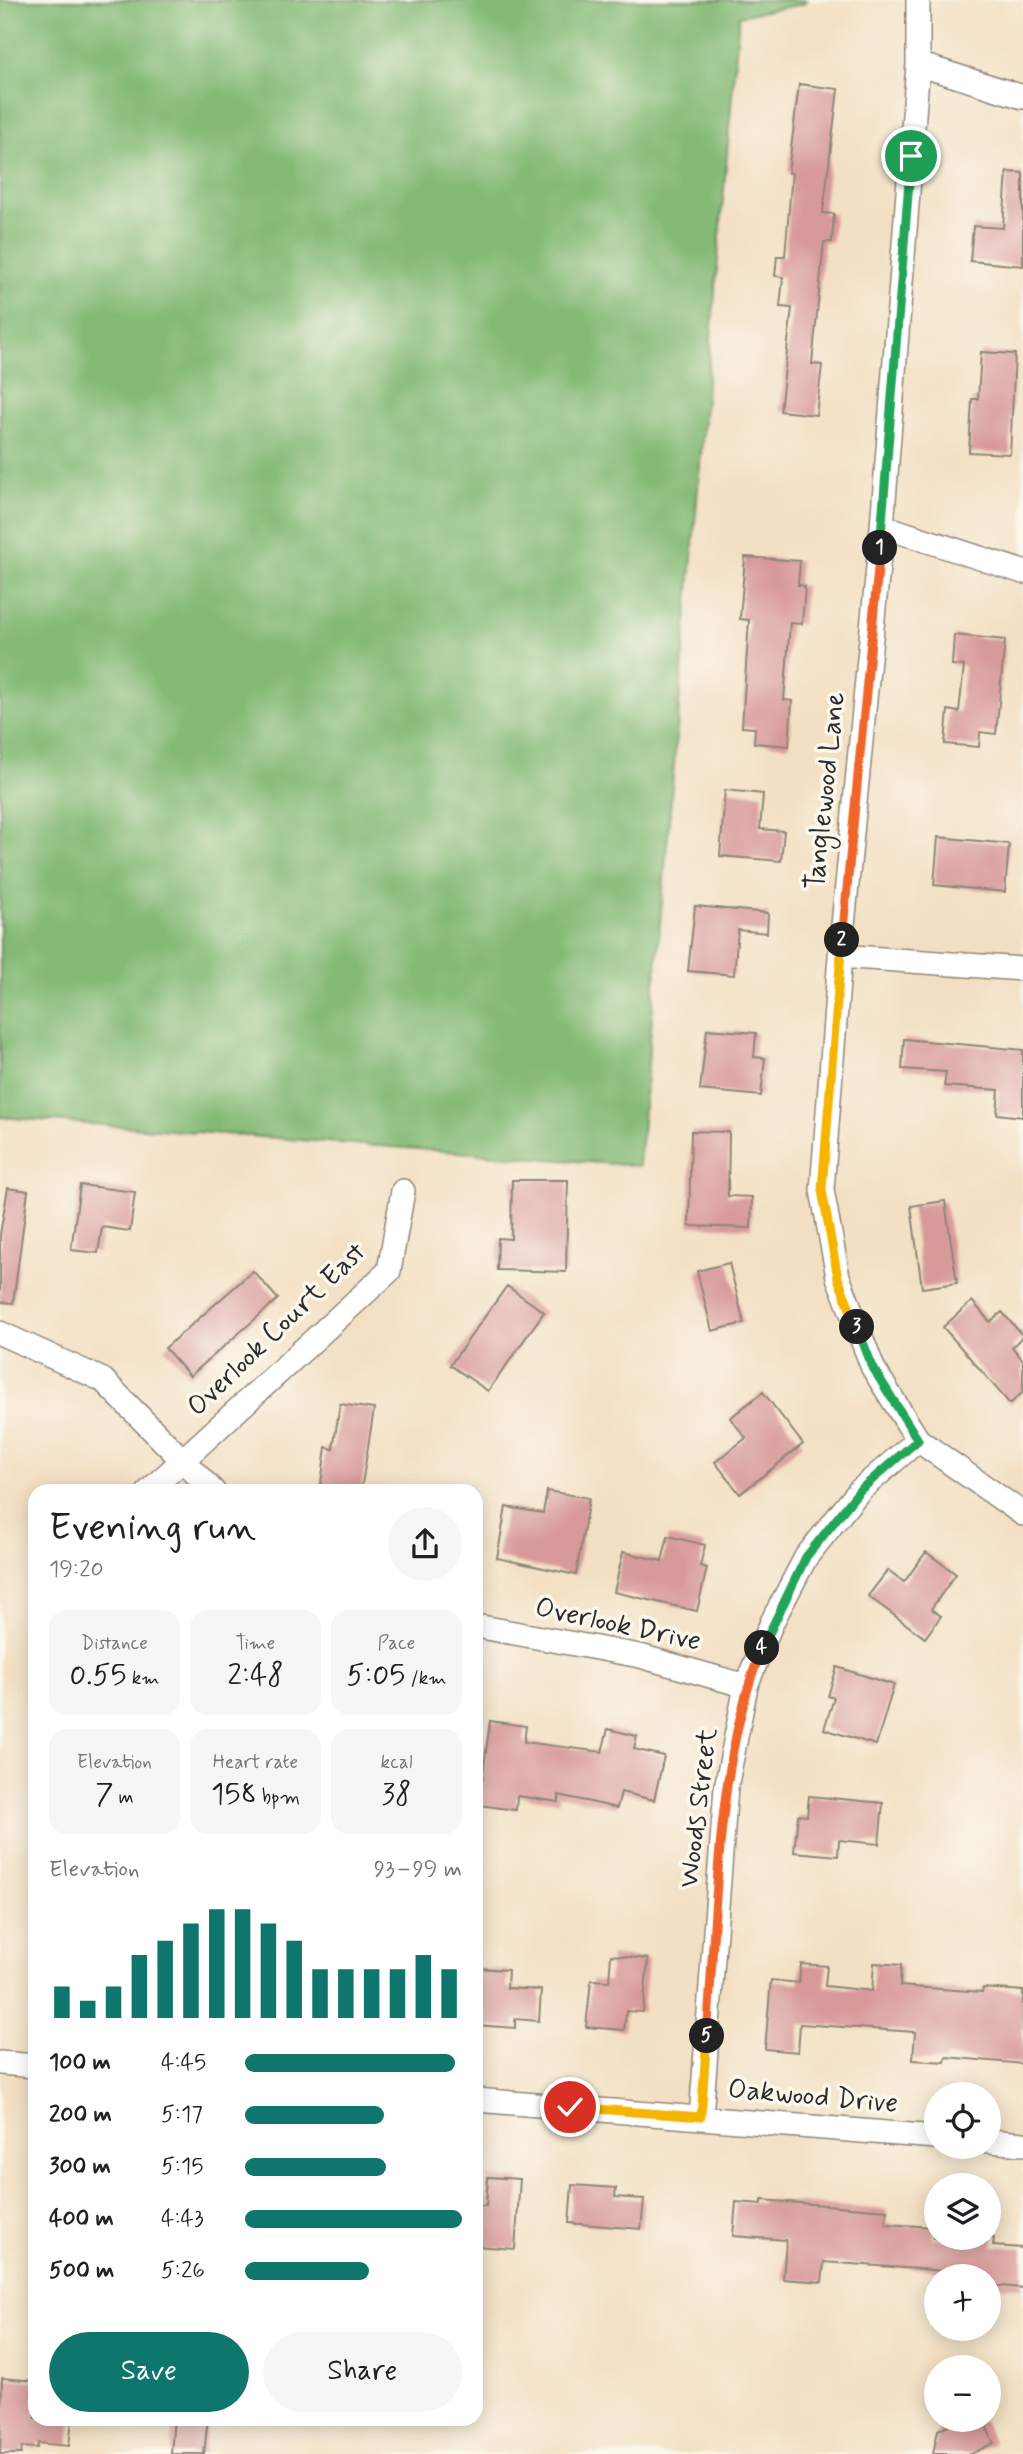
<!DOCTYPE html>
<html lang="en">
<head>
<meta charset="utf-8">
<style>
	:root { --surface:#fff; --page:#f6f6f6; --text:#202124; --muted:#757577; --accent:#0f766e }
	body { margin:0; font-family:Mynerve,sans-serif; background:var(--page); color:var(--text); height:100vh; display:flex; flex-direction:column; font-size:26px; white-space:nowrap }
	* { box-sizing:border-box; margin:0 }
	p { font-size:23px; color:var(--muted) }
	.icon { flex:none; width:38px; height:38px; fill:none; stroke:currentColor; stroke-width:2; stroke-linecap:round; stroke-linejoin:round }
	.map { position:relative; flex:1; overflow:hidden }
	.panel { position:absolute; left:28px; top:1484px; width:455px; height:942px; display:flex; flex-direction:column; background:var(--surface); border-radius:21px; box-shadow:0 4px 18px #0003 }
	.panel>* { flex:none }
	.fabs { position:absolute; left:924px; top:2082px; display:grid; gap:14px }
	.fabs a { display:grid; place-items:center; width:77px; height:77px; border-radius:50%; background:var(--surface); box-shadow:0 4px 18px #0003; font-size:35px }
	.pin { position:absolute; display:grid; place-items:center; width:60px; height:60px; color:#fff; margin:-30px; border:4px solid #fff; border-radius:50%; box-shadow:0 2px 7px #0007 }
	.km { position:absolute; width:35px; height:35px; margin:-18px; border-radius:50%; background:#222; color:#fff; font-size:19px; line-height:35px; text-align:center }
	.round { display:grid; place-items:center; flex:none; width:74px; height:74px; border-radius:37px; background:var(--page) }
	.headline { display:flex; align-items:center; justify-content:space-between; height:119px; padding:0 21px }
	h1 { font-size:38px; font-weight:600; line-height:52px }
	.figures { display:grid; grid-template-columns:repeat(3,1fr); gap:10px; height:119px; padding:7px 21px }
	.figures div { display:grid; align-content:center; border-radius:18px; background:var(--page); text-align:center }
	.figures b { font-size:30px; font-weight:600 }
	.figures small { font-size:19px; font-weight:400 }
	.figures p { font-size:19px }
	.chart { height:196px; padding:14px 21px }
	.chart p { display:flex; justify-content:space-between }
	.chart svg { width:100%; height:126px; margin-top:7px; stroke:var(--accent); stroke-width:6 }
	.primary-button { display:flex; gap:14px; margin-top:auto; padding:14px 21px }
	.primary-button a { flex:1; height:80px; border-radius:42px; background:var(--accent); color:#fff; font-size:28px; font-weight:600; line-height:80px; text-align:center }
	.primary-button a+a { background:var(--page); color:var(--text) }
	ul { padding:0 21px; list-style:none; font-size:23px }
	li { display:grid; grid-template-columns:112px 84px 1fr; align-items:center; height:52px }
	li i { height:18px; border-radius:9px; background:var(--accent) }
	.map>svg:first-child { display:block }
</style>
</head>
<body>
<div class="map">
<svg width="1023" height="2454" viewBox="0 0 1023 2454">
	<rect width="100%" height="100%" fill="#fbf7ec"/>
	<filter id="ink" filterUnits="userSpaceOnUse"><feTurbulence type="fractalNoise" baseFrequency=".0143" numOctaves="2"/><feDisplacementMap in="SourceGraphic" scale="14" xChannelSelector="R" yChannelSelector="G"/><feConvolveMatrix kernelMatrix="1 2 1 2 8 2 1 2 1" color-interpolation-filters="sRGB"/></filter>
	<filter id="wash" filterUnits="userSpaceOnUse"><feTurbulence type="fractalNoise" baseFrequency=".00686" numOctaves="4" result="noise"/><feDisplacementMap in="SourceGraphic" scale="28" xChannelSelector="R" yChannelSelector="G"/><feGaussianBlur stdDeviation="1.57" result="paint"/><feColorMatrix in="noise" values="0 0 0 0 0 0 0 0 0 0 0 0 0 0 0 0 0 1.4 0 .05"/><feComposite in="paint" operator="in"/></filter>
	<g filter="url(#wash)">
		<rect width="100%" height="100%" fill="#f3e0c4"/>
		<path fill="#84ba76" stroke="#587250" stroke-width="2" d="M 0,0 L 806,0 L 803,4 L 739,16 L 639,1166 L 0,1117 Z"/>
		<g id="blocks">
			<path fill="#d89a99" d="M 799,84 L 838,89 L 823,213 L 834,214 L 832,242 L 824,242 L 812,364 L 822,365 L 816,415 L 780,411 L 792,308 L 780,307 L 783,277 L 775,276 L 777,256 L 785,256 L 792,173 L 788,173 Z
				M 1007,172 L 1023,173 L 1023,266 L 970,261 L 973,226 L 1003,228 Z
				M 981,352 L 1015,354 L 1010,454 L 969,452 L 972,399 L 978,399 Z
				M 745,557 L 800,561 L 798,585 L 805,586 L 802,624 L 790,623 L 784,700 L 792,701 L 789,746 L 754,743 L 755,728 L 742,727 L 749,620 L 740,619 Z
				M 954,635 L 1005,640 L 996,734 L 980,732 L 979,747 L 945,744 L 948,710 L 959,712 L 964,666 L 952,665 Z
				M 725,790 L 763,794 L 760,829 L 784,831 L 781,861 L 720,856 Z
				M 938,837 L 1009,844 L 1005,892 L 934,885 Z
				M 695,906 L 768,913 L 767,933 L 738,930 L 734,975 L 688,971 Z
				M 707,1029 L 756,1033 L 754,1057 L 765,1058 L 761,1096 L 700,1090 Z
				M 904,1039 L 1023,1050 L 1023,1117 L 997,1114 L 999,1090 L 944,1086 L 946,1072 L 902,1069 Z
				M 691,1131 L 729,1132 L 728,1196 L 752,1197 L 751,1228 L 689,1226 Z
				M 512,1180 L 568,1180 L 566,1272 L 497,1270 L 498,1238 L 511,1239 Z
				M 80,1185 L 135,1192 L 130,1231 L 102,1227 L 98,1253 L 71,1250 Z
				M 8,1188 L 28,1191 L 13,1303 L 0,1302 L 0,1234 Z
				M 945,1201 L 957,1283 L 922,1288 L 911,1206 Z
				M 729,1263 L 744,1323 L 712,1331 L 697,1271 Z
				M 253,1271 L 278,1299 L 190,1376 L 165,1348 Z
				M 507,1286 L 544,1312 L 488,1391 L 450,1365 Z
				M 972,1301 L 990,1322 L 1002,1312 L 1023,1336 L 1012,1347 L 1023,1360 L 1023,1392 L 1010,1404 L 943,1327 Z
				M 763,1392 L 803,1444 L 740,1494 L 715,1462 L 746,1438 L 730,1418 Z
				M 340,1404 L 374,1409 L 361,1491 L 320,1491 L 326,1447 L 333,1449 Z
				M 547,1491 L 589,1498 L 576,1575 L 497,1558 L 506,1507 L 543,1513 Z
				M 668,1536 L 705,1545 L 700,1566 L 707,1568 L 697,1611 L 614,1592 L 623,1552 L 662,1561 Z
				M 926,1552 L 956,1574 L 931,1609 L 941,1616 L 925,1638 L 868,1596 L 888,1570 L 904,1582 Z
				M 837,1667 L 894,1685 L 876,1745 L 824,1729 L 834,1698 L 828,1696 Z
				M 490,1721 L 526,1726 L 524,1742 L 602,1752 L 608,1729 L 637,1736 L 634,1749 L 664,1756 L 654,1800 L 621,1792 L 617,1808 L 559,1795 L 559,1802 L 517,1796 L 516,1810 L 479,1805 Z
				M 809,1796 L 883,1803 L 879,1844 L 839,1840 L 838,1856 L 794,1852 L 798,1815 L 807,1816 Z
				M 611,1955 L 648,1959 L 643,2012 L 626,2011 L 624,2030 L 586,2027 L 591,1980 L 609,1981 Z
				M 874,1963 L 901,1965 L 900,1986 L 982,1992 L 983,1988 L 1023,1991 L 1023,2064 L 946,2057 L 945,2062 L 913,2060 L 915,2032 L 800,2024 L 798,2052 L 765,2049 L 771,1980 L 799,1983 L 801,1964 L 827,1966 L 825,1986 L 872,1991 Z
				M 476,1968 L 508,1970 L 507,1988 L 541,1990 L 539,2021 L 515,2019 L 515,2028 L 476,2025 Z
				M 488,2177 L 520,2179 L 515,2249 L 476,2246 L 476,2206 L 486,2206 Z
				M 572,2185 L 616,2188 L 615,2197 L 644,2199 L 641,2229 L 569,2223 Z
				M 762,2200 L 887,2210 L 886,2224 L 934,2227 L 933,2238 L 994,2238 L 993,2246 L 1023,2248 L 1023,2288 L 989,2285 L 989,2277 L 960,2277 L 960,2272 L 824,2262 L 822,2282 L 783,2279 L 786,2240 L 733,2236 L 736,2202 L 762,2204 Z
				M 2,2378 L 35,2381 L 35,2418 L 72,2418 L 69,2446 L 38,2443 L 37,2448 L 22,2447 L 21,2454 L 0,2454 Z
				M 174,2418 L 208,2418 L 204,2454 L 171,2454 Z
				M 958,2420 L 983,2420 L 994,2443 L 971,2454 L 933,2454 L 938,2430 Z"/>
		</g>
	</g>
	<g filter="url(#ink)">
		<use href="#blocks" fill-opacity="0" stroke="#8f8678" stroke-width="2"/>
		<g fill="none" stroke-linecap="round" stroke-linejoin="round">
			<defs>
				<path id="street" d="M 918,0 L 918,64 L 882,526 L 840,956 L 822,1190 L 838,1277 L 873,1368 L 918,1440 L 1023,1514
					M 918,64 L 1023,97
					M 882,526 L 1023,572
					M 840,956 L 1023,969
					M 0,1333 L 103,1380 L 213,1491
					M 149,1491 L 389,1271 L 403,1191
					M 476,1626 L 640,1656 L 746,1686
					M 0,2063 L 35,2066
					M 476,2100 L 936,2137
					M 701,2117 L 726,1788 L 746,1686 L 772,1622 L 806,1557 L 859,1491 L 918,1440
					M 989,2141 L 1023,2144"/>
			</defs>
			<use href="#street" stroke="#8f8678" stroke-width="26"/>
			<use href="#street" stroke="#fff" stroke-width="23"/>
		</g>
	</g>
	<g fill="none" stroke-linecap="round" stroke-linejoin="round" filter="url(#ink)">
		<defs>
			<path id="split-1" d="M 880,548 L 911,156"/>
			<path id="split-2" d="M 842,940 L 880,548"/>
			<path id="split-3" d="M 842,940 L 822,1190 L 838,1278 L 857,1327"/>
			<path id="split-4" d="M 762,1648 L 806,1557 L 859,1491 L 918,1440 L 873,1368 L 857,1327"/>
			<path id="split-5" d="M 707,2036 C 717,1911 715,1765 762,1648"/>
			<path id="split-6" d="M 570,2107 L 701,2117 L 707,2036"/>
		</defs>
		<use href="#split-1" stroke="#fff" stroke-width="14"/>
		<use href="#split-2" stroke="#fff" stroke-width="14"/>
		<use href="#split-3" stroke="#fff" stroke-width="14"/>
		<use href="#split-4" stroke="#fff" stroke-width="14"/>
		<use href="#split-5" stroke="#fff" stroke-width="14"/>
		<use href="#split-6" stroke="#fff" stroke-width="14"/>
		<use href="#split-1" stroke="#22a559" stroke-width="9"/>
		<use href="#split-2" stroke="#f0652b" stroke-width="9"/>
		<use href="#split-3" stroke="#f5b400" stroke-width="9"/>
		<use href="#split-4" stroke="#22a559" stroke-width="9"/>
		<use href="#split-5" stroke="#f0652b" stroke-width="9"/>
		<use href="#split-6" stroke="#f5b400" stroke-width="9"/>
	</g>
	<g text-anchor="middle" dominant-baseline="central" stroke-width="7" stroke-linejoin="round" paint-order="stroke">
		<g font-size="28" fill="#2b2b2b" stroke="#fbf7ec">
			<text transform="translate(826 791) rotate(-84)">Tanglewood Lane</text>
			<text transform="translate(277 1330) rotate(-44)">Overlook Court East</text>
			<text transform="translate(618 1625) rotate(12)">Overlook Drive</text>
			<text transform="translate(699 1808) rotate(-83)">Woods Street</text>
			<text transform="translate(813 2097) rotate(5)">Oakwood Drive</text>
		</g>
	</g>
</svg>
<div class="fabs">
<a><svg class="icon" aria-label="locate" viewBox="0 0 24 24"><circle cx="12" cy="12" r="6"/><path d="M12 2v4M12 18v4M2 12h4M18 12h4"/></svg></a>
<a><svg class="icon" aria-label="layers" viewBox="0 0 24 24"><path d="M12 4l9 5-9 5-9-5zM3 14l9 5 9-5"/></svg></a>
<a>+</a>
<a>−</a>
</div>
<div class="pin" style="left:911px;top:156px;background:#1e9e55"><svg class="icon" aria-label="arrive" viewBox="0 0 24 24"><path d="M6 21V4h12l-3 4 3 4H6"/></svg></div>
<div class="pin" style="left:570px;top:2107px;background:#d93025"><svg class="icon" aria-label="check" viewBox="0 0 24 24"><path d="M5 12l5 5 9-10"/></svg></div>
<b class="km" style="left:880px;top:548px">1</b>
<b class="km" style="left:842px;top:940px">2</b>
<b class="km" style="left:857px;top:1327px">3</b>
<b class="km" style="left:762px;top:1648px">4</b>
<b class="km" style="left:707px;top:2036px">5</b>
<section class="panel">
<div class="headline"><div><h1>Evening run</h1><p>19:20</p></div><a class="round"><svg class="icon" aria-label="share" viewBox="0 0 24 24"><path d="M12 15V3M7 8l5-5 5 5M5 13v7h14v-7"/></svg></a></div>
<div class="figures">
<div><p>Distance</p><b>0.55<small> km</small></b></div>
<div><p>Time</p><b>2:48</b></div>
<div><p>Pace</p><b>5:05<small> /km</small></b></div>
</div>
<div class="figures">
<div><p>Elevation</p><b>7<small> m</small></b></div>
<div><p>Heart rate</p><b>158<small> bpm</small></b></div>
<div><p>kcal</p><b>38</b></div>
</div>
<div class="chart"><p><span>Elevation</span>93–99 m</p>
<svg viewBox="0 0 160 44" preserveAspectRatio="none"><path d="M5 44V33M15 44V38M25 44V33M35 44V22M45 44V17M55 44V11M65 44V6M75 44V6M85 44V11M95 44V17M105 44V27M115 44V27M125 44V27M135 44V27M145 44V22M155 44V27"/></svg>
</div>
<ul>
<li><b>100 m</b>4:45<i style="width:97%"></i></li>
<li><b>200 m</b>5:17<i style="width:64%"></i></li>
<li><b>300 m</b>5:15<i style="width:65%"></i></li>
<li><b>400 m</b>4:43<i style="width:100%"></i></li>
<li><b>500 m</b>5:26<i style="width:57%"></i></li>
</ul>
<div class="primary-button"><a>Save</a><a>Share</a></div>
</section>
</div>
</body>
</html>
